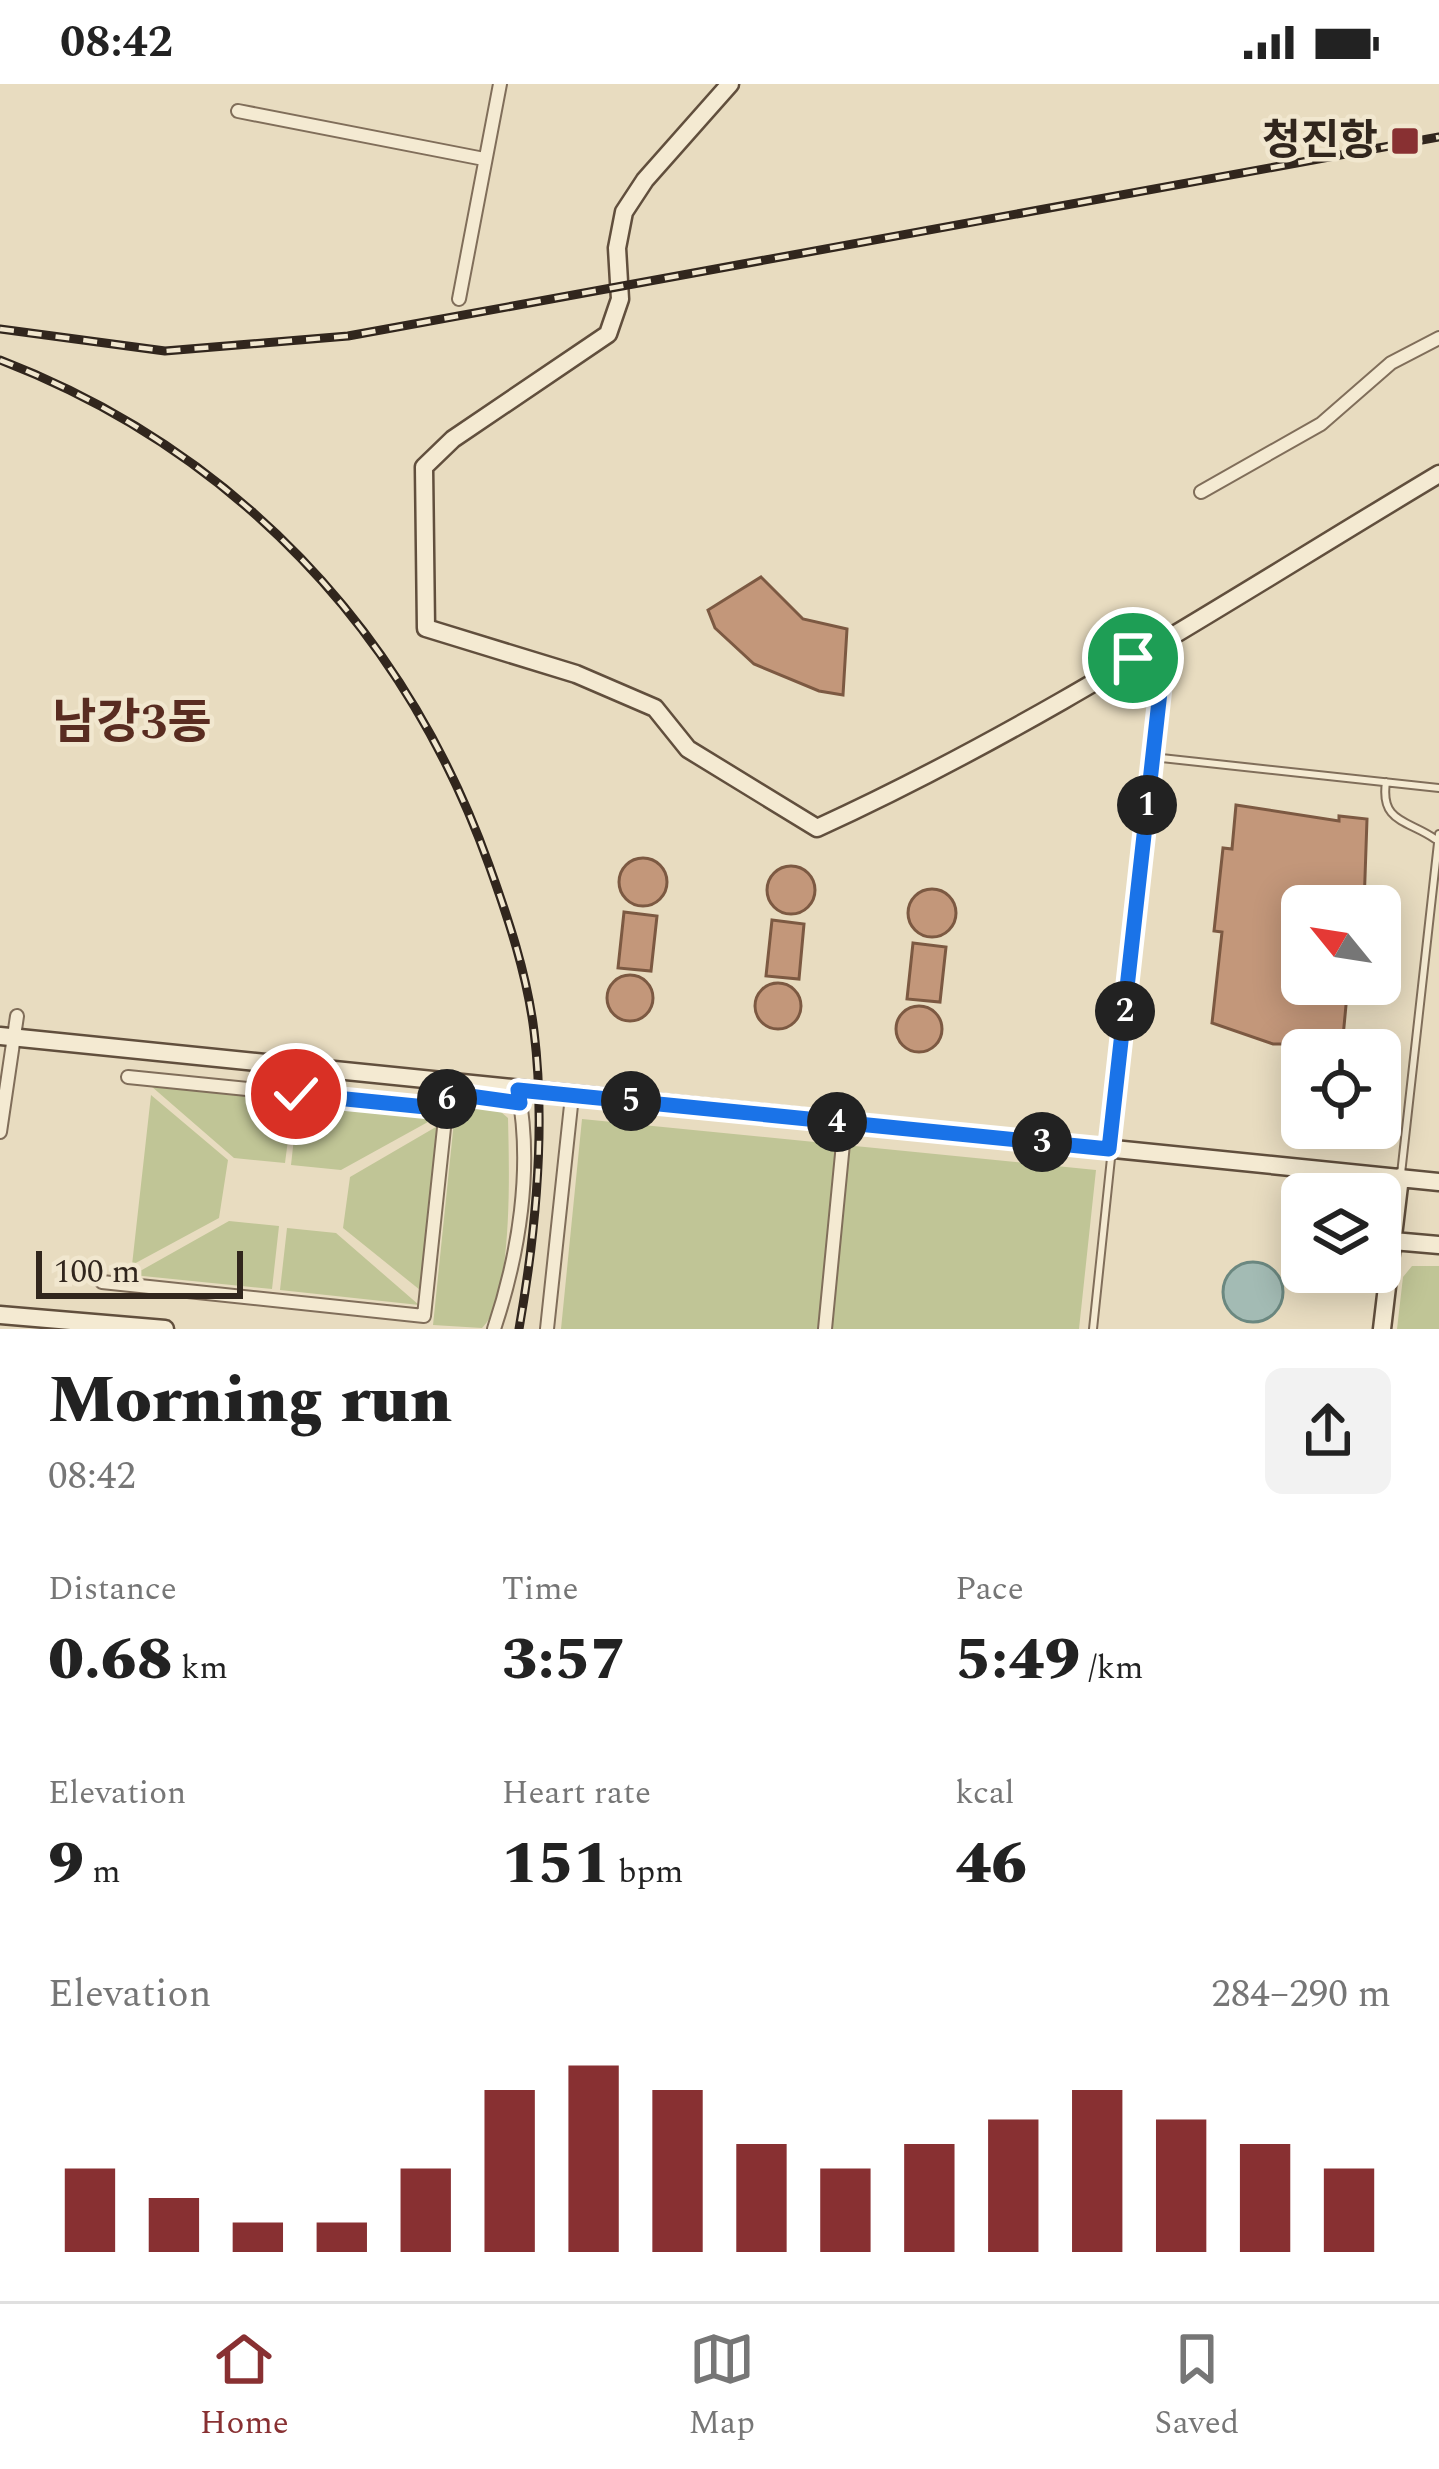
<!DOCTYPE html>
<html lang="en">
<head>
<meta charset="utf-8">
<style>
	:root { --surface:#fff; --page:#f2f2f2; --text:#222; --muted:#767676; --line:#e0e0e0; --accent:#883032 }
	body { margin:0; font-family:Spectral,"Noto Sans KR",serif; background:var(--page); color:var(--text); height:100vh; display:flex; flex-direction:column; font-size:45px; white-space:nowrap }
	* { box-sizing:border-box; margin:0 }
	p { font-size:39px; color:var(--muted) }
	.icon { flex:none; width:66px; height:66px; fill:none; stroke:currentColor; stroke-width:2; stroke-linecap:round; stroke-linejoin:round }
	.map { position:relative; height:1245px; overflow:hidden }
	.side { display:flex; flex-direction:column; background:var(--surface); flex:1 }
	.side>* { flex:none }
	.needle { width:78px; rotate:300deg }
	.buttons { position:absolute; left:1281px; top:801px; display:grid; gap:24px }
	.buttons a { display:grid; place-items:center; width:120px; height:120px; border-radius:18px; background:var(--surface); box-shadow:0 6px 30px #0003; font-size:60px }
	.scale { position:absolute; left:36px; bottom:30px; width:207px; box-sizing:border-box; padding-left:12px; border:6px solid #31261d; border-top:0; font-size:33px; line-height:42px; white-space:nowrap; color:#31261d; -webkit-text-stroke:9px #f1e7cf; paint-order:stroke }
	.pin { position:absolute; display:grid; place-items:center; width:102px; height:102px; color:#fff; margin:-51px; border:6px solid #fff; border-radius:50%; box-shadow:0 3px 12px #0007 }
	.km { position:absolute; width:60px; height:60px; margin:-30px; border-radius:50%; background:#222; color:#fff; font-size:33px; line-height:60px; text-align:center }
	.round { display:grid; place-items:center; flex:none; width:126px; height:126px; border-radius:18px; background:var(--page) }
	.summary { display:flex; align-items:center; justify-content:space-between; height:204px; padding:0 48px }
	h1 { font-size:66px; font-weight:800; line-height:90px }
	.figures { display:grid; grid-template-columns:repeat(3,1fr); gap:18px; height:204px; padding:12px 48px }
	.figures div { display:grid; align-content:center }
	.figures b { font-size:60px; font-weight:800 }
	.figures small { font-size:33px; font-weight:400 }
	.figures p { font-size:33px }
	.chart { height:336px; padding:24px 48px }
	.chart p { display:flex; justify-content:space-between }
	.chart svg { width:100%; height:216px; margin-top:12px; stroke:var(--accent); stroke-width:6 }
	.status { display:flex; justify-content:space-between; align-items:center; height:84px; padding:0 60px; background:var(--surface); direction:ltr }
	.status svg { height:33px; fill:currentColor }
	.tab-bar { display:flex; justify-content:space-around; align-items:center; height:168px; border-top:3px solid var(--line); background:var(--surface); font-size:33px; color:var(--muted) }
	.tab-bar a { display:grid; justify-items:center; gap:6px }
	.tab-bar .current { color:var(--accent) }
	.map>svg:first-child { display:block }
</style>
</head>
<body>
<div class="status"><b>08:42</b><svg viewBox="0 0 49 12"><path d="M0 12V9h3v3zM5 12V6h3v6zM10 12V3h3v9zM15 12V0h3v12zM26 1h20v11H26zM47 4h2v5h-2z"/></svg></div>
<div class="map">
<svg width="1439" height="1245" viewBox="0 0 1439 1245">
	<rect width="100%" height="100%" fill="#e8dcc0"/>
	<path fill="#c0c596" d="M 151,1002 L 293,1017 L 285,1079 L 234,1074 Z
		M 151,1011 L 228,1076 L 219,1134 L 132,1181 Z
		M 298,1018 L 437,1033 L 341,1086 L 291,1081 Z
		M 456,1018 L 494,1022 L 508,1034 C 509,1079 514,1214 482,1244 L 433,1241 Z
		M 582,1035 L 1096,1086 L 1079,1245 L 561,1245 Z
		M 441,1040 L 420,1206 L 343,1144 L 350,1093 Z
		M 229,1137 L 279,1142 L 272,1205 L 133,1191 Z
		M 287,1144 L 336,1149 L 419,1221 L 280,1206 Z
		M 1412,1182 L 1439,1182 L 1439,1245 L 1397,1245 L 1403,1193 Z"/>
	<path fill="#a3bbb4" stroke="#6b8880" stroke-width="3" d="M1223 1208a30 30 0 1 1 60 0a30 30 0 1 1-60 0Z"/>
	<path fill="#c3977a" stroke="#7c5942" stroke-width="3" d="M 761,493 L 803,535 L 847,545 L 843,611 L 819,607 L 754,580 L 715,544 L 708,526 Z
		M 1236,721 L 1339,737 L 1339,732 L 1367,735 L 1364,822 L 1302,822 L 1302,900 L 1348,900 L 1343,953 L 1319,960 L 1273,960 L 1212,939 L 1222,848 L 1214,847 L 1223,764 L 1232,765 Z
		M619 798a24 24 0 1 1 48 0a24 24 0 1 1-48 0Z
		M767 806a24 24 0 1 1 48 0a24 24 0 1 1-48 0Z
		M908 829a24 24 0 1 1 48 0a24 24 0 1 1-48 0Z
		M 624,828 L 657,832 L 651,887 L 618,884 Z
		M 772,836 L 804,840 L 799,895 L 766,892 Z
		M 913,859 L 946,863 L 940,918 L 907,915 Z
		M607 914a23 23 0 1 1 46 0a23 23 0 1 1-46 0Z
		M755 922a23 23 0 1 1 46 0a23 23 0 1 1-46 0Z
		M896 945a23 23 0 1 1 46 0a23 23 0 1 1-46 0Z"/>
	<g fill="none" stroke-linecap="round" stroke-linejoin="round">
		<defs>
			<path id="lane" d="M 1152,673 L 1439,704
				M 1386,698 C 1380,739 1408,736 1435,755
				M 1401,1090 L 1439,750
				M 1093,1245 L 1165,562"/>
			<path id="street" d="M 238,27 L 484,75
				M 459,215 L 500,0
				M 1201,408 L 1321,340 L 1391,279 L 1439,254
				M 446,1025 L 448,1009 L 521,1019
				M 0,1048 L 17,932
				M 102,1198 L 424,1232 L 446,1025 L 128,993
				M 494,1245 C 519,1170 533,1084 518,1006
				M 547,1245 L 572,1012
				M 825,1245 L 845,1039"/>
			<path id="secondary" d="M 730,0 L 645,96 L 624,128 L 617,164 L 620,215 L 608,250 L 453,355 L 424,383 L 426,544 L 576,590 L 655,624 L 688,665 L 817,744 C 1034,645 1235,512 1439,390
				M 0,952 L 1439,1098
				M 1393,1157 L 1439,1161
				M 0,1231 L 165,1245
				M 1382,1245 L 1400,1093"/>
		</defs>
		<use href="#lane" stroke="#806e5a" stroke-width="10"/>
		<use href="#street" stroke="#806e5a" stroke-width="16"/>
		<use href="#secondary" stroke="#614f3d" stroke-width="21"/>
		<use href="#lane" stroke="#f4ead2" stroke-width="6"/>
		<use href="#street" stroke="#f4ead2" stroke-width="12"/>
		<use href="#secondary" stroke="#f4ead2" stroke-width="16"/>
		<defs>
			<path id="rail" d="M 0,245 L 165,267 L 348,252 L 1439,53
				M 0,276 C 234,366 405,546 489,781 C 508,834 527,890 534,947 C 546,1045 536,1148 519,1245"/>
		</defs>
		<use href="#rail" stroke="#31261d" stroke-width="9"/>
		<use href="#rail" stroke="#f1e7cf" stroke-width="4.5" stroke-dasharray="14" stroke-linecap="butt"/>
	</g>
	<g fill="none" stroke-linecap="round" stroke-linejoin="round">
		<defs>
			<path id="route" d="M 296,1010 L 446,1025 L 448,1009 L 520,1019 L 518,1006 L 1109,1065 L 1166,554 L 1133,574"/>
		</defs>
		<use href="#route" stroke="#fff" stroke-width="24"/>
		<use href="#route" stroke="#1a73e8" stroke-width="15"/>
	</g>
	<rect fill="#883032" stroke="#f1e7cf" stroke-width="4.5" x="1390" y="42" width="30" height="30" rx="6"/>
	<g text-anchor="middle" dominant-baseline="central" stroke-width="9" stroke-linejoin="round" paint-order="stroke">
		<g font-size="42" font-weight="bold" fill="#31261d" stroke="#f1e7cf" text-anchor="end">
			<text x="1378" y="57">청진항</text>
		</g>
		<g font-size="48" font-weight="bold" fill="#592c21" stroke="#f1e7cf">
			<text x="132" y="639">남강3동</text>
		</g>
	</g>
</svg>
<div class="buttons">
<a><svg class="needle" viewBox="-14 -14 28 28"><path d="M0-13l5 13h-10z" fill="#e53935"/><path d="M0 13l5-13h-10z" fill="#767676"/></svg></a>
<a><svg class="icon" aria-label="locate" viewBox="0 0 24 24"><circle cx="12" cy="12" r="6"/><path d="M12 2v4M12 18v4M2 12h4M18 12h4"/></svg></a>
<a><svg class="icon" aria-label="layers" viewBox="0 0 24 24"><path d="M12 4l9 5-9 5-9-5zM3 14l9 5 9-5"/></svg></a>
</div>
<div class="scale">100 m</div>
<div class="pin" style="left:1133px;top:574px;background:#1e9e55"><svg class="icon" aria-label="arrive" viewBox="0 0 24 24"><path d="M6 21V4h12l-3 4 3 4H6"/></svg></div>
<div class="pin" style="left:296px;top:1010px;background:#d93025"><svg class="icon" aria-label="check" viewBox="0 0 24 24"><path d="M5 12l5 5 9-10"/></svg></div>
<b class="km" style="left:1147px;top:721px">1</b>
<b class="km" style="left:1125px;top:927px">2</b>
<b class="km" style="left:1042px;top:1058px">3</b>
<b class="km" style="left:837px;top:1038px">4</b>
<b class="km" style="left:631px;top:1017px">5</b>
<b class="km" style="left:447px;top:1015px">6</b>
</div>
<section class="side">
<div class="summary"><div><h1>Morning run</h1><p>08:42</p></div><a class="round"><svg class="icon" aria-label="share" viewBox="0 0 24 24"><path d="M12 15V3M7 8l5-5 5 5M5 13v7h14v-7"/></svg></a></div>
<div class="figures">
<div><p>Distance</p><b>0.68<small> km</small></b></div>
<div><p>Time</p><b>3:57</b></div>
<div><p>Pace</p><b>5:49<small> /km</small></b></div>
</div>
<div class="figures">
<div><p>Elevation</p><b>9<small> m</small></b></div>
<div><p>Heart rate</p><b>151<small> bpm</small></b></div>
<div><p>kcal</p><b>46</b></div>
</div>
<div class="chart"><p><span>Elevation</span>284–290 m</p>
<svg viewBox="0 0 160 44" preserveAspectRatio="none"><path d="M5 44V27M15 44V33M25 44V38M35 44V38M45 44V27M55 44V11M65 44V6M75 44V11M85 44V22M95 44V27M105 44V22M115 44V17M125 44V11M135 44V17M145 44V22M155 44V27"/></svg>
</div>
</section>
<nav class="tab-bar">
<a class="current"><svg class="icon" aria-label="home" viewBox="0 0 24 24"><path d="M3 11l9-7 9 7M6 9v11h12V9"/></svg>Home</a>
<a><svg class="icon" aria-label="map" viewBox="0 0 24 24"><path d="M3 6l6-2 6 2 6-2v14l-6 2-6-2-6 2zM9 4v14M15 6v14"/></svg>Map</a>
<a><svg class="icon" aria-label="saved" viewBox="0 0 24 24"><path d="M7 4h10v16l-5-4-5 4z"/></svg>Saved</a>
</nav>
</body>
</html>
